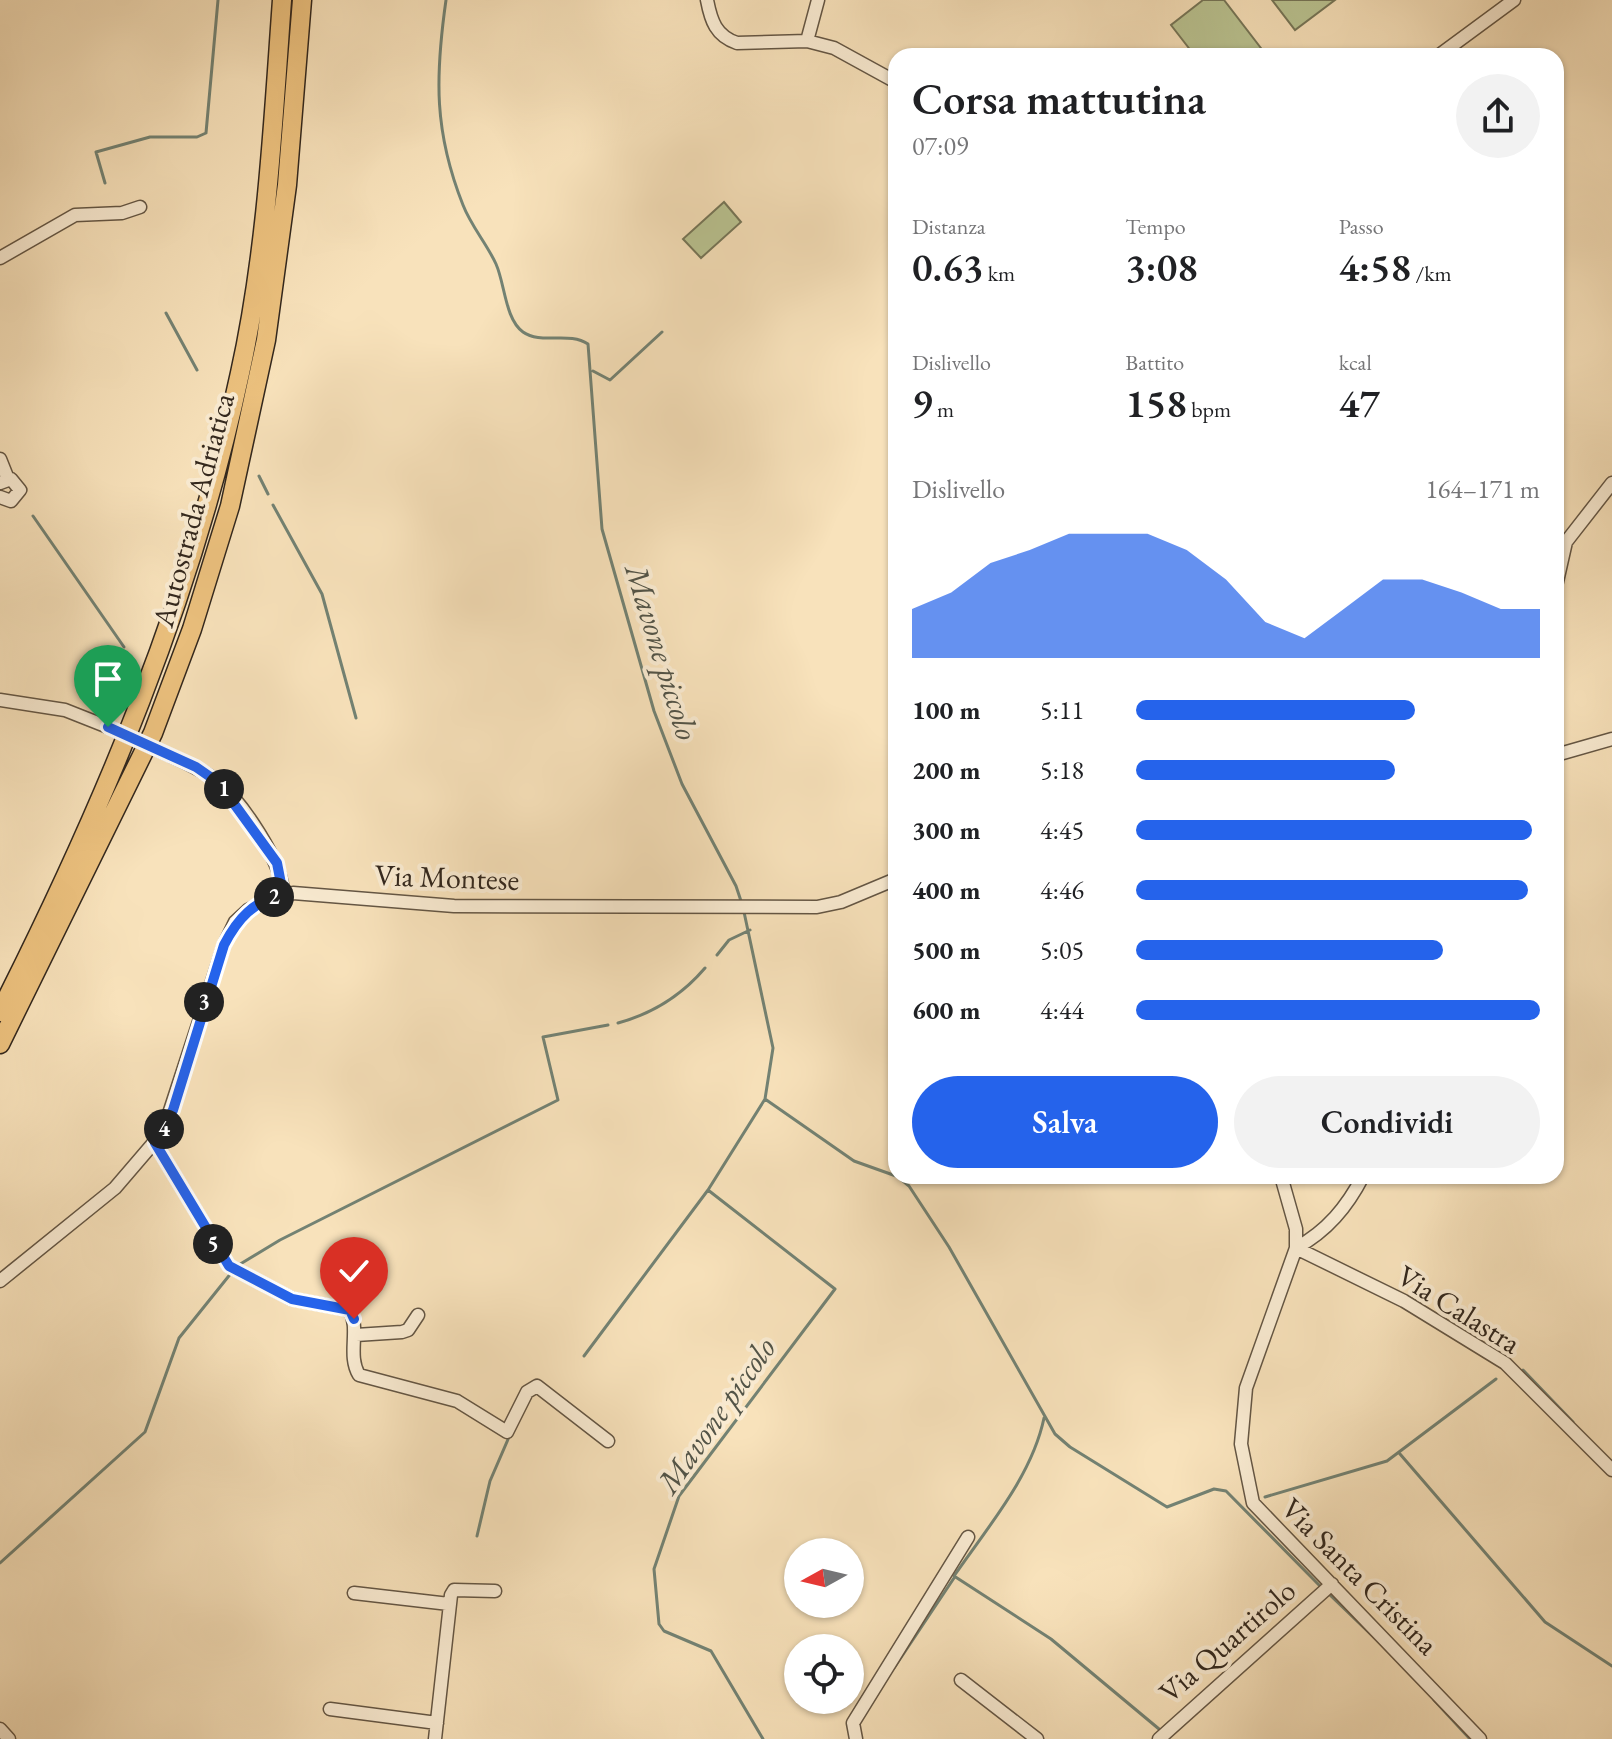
<!DOCTYPE html>
<html lang="it">
<head>
<meta charset="utf-8">
<style>
	:root { --surface:#fff; --page:#f2f2f2; --text:#202124; --muted:#757577; --accent:#2563eb }
	body { margin:0; font-family:"EB Garamond",serif; background:var(--page); color:var(--text); height:100vh; display:flex; flex-direction:column; font-size:30px; white-space:nowrap }
	* { box-sizing:border-box; margin:0 }
	p { font-size:26px; color:var(--muted) }
	.icon { flex:none; width:44px; height:44px; fill:none; stroke:currentColor; stroke-width:2; stroke-linecap:round; stroke-linejoin:round }
	.map { position:relative; flex:1; overflow:hidden }
	.drawer { position:absolute; left:888px; top:48px; width:676px; height:1136px; display:flex; flex-direction:column; background:var(--surface); border-radius:24px; box-shadow:0 2px 6px #0004 }
	.drawer>* { flex:none }
	.needle { width:52px; rotate:262deg }
	.tools { position:absolute; left:784px; top:1538px; display:grid; gap:16px }
	.tools a { display:grid; place-items:center; width:80px; height:80px; border-radius:50%; background:var(--surface); box-shadow:0 2px 6px #0004; font-size:40px }
	.pin { position:absolute; display:grid; place-items:center; width:68px; height:68px; color:#fff; margin:-82px -34px; border-radius:50% 50% 50% 0; rotate:-45deg; box-shadow:0 0 8px #0007 }
	.pin .icon { rotate:45deg }
	.km { position:absolute; width:40px; height:40px; margin:-20px; border-radius:50%; background:#222; color:#fff; font-size:22px; line-height:40px; text-align:center }
	.round { display:grid; place-items:center; flex:none; width:84px; height:84px; border-radius:42px; background:var(--page) }
	.headline { display:flex; align-items:center; justify-content:space-between; height:136px; padding:0 24px }
	h1 { font-size:44px; font-weight:600; line-height:60px }
	.stats { display:grid; grid-template-columns:repeat(3,1fr); gap:12px; height:136px; padding:8px 24px }
	.stats div { display:grid; align-content:center }
	.stats b { font-size:40px; font-weight:600 }
	.stats small { font-size:22px; font-weight:400 }
	.stats p { font-size:22px }
	.chart { height:224px; padding:16px 24px }
	.chart p { display:flex; justify-content:space-between }
	.chart svg { width:100%; height:144px; margin-top:8px; fill:var(--accent); opacity:.7 }
	.primary-button { display:flex; gap:16px; margin-top:auto; padding:16px 24px }
	.primary-button a { flex:1; height:92px; border-radius:48px; background:var(--accent); color:#fff; font-size:32px; font-weight:600; line-height:92px; text-align:center }
	.primary-button a+a { background:var(--page); color:var(--text) }
	ul { padding:0 24px; list-style:none; font-size:26px }
	li { display:grid; grid-template-columns:128px 96px 1fr; align-items:center; height:60px }
	li i { height:20px; border-radius:10px; background:var(--accent) }
	.map>svg:first-child { display:block }
</style>
</head>
<body>
<div class="map">
<svg width="1612" height="1739" viewBox="0 0 1612 1739">
	<rect width="100%" height="100%" fill="#f8e2bb"/>
	<filter id="stains"><feTurbulence type="fractalNoise" baseFrequency=".0025" numOctaves="4"/><feColorMatrix values="0 0 0 0 .2 0 0 0 0 .09 0 0 0 0 .02 0 0 0 .5 -.17"/></filter>
	<radialGradient id="worn" r=".72"><stop offset=".6" stop-color="#630" stop-opacity="0"/><stop offset="1" stop-color="#630" stop-opacity=".3"/></radialGradient>
	<path fill="#bac492" stroke="#767658" stroke-width="2" d="M 1203,0 L 1224,0 L 1267,56 L 1195,56 L 1171,25 Z
		M 1272,0 L 1335,0 L 1295,30 Z
		M 724,202 L 741,222 L 701,258 L 683,239 Z"/>
	<g fill="none" stroke-linecap="round" stroke-linejoin="round">
		<path stroke="#738273" stroke-width="3" d="M 446,0 C 435,77 434,132 463,205 C 471,226 487,244 496,264 C 505,284 505,319 523,332 C 541,345 569,331 588,344 L 602,529 L 654,711 L 682,784 L 736,886 L 742,904
			M 105,183 L 96,152 L 150,137 L 197,137 L 206,133 L 218,0
			M 166,313 L 197,370
			M 593,371 L 610,380 L 662,332
			M 259,476 L 268,494
			M 273,505 L 322,594 L 356,718
			M 33,516 L 124,647
			M 744,912 L 773,1048 L 765,1099 L 854,1161 L 896,1176
			M 717,955 L 729,940 L 750,930
			M 618,1023 C 651,1014 682,995 705,968
			M 897,1176 L 909,1186 L 949,1247 L 1055,1434 L 1070,1447 L 1167,1507 L 1214,1489 L 1226,1491 L 1321,1587
			M 237,1266 L 280,1240 L 558,1100 L 543,1037 L 608,1025
			M 584,1356 L 708,1190
			M 1523,1370 L 1573,1422
			M 1044,1418 C 1032,1476 987,1528 954,1576 L 1051,1639 L 1159,1729
			M 1400,1454 L 1545,1622 L 1612,1666
			M 1265,1497 L 1387,1461 L 1496,1379
			M 477,1536 L 490,1481 L 509,1437
			M 0,1563 L 145,1432 L 179,1338 L 232,1272
			M 1330,1595 L 1385,1648
			M 894,1668 L 954,1578
			M 1434,1700 L 1470,1739
			M 763,1739 L 711,1651 L 664,1631 L 659,1624 L 654,1569 L 679,1496 L 835,1289 L 708,1190 L 765,1099"/>
		<defs>
			<path id="minor" d="M 707,0 C 711,21 716,36 737,43 L 807,41 L 834,48 L 896,82
				M 807,41 L 818,0
				M 1438,56 L 1514,0
				M 0,258 L 75,215 L 122,213 L 140,207
				M 0,459 L 8,479
				M 0,483 L 11,479 L 20,490 L 11,501 L 0,497
				M 1556,586 L 1566,542 L 1612,483
				M 0,700 L 65,710 L 108,727
				M 167,754 C 184,762 201,769 217,781 C 241,801 283,862 283,894
				M 1556,755 L 1612,739
				M 155,1143 L 229,1266 L 292,1299 L 350,1310 C 360,1331 347,1355 359,1375 L 457,1401 L 507,1432 L 527,1392 L 537,1386 L 608,1441
				M 1281,1176 L 1296,1229 L 1296,1248 L 1246,1388 L 1241,1444 L 1253,1503 L 1480,1739
				M 1296,1248 L 1404,1301 L 1505,1363 L 1612,1470
				M 1296,1248 C 1327,1231 1347,1207 1363,1176
				M 0,1281 L 115,1188 L 163,1132 L 224,945 L 235,922 L 248,910 L 274,897 L 293,893 L 454,906 L 817,907 L 841,902 L 896,879
				M 356,1335 L 402,1332 L 408,1330 L 418,1315
				M 354,1593 L 449,1604
				M 961,1680 L 1037,1739
				M 330,1709 L 437,1723
				M 0,1729 L 9,1739
				M 435,1739 L 451,1595 L 454,1590 L 495,1591
				M 856,1739 L 853,1723 L 968,1537
				M 1159,1739 L 1332,1584"/>
			<path id="highway" d="M 0,1012 C 103,808 192,598 240,373 C 267,251 273,124 282,0
				M 0,1044 L 153,733 L 192,629 L 230,506 L 266,340 L 287,185 L 302,0"/>
		</defs>
		<use href="#minor" stroke="#645644" stroke-width="15"/>
		<use href="#highway" stroke="#32271d" stroke-width="21"/>
		<use href="#minor" stroke="#faecd3" stroke-width="12"/>
		<use href="#highway" stroke="#ecc17e" stroke-width="18"/>
		<defs>
			<path id="minor-bridge" d="M 108,727 L 167,754"/>
		</defs>
		<use href="#minor-bridge" stroke="#645644" stroke-width="15" stroke-linecap="butt"/>
		<use href="#minor-bridge" stroke="#faecd3" stroke-width="12"/>
	</g>
	<g fill="none" stroke-linecap="round" stroke-linejoin="round">
		<defs>
			<path id="route" d="M 108,727 L 196,767 L 219,783 L 277,863 L 283,894 C 253,902 238,918 224,945 L 173,1110 L 155,1143 L 229,1266 L 292,1299 L 350,1310 L 354,1319"/>
		</defs>
		<use href="#route" stroke="#fff" stroke-width="16"/>
		<use href="#route" stroke="#2563eb" stroke-width="10"/>
	</g>
	<g text-anchor="middle" dominant-baseline="central" stroke-width="8" stroke-linejoin="round" paint-order="stroke">
		<g font-size="30" fill="#32271d" stroke="#faecd3">
			<text transform="translate(193 510) rotate(-75)">Autostrada Adriatica</text>
			<text transform="translate(447 877) rotate(2)">Via Montese</text>
			<text transform="translate(1459 1309) rotate(32)">Via Calastra</text>
			<text transform="translate(1360 1576) rotate(45)">Via Santa Cristina</text>
			<text transform="translate(1227 1641) rotate(-41)">Via Quartirolo</text>
		</g>
		<g font-size="32" font-style="italic" fill="#525448" stroke="#faecd3">
			<text transform="translate(662 652) rotate(73)">Mavone piccolo</text>
			<text transform="translate(716 1415) rotate(-55)">Mavone piccolo</text>
		</g>
	</g>
	<rect width="100%" height="100%" filter="url(#stains)"/>
	<rect width="100%" height="100%" fill="url(#worn)"/>
</svg>
<div class="tools">
<a><svg class="needle" viewBox="-14 -14 28 28"><path d="M0-13l5 13h-10z" fill="#e53935"/><path d="M0 13l5-13h-10z" fill="#757577"/></svg></a>
<a><svg class="icon" aria-label="locate" viewBox="0 0 24 24"><circle cx="12" cy="12" r="6"/><path d="M12 2v4M12 18v4M2 12h4M18 12h4"/></svg></a>
</div>
<div class="pin" style="left:108px;top:727px;background:#1e9e55"><svg class="icon" aria-label="arrive" viewBox="0 0 24 24"><path d="M6 21V4h12l-3 4 3 4H6"/></svg></div>
<div class="pin" style="left:354px;top:1319px;background:#d93025"><svg class="icon" aria-label="check" viewBox="0 0 24 24"><path d="M5 12l5 5 9-10"/></svg></div>
<b class="km" style="left:224px;top:789px">1</b>
<b class="km" style="left:274px;top:897px">2</b>
<b class="km" style="left:204px;top:1002px">3</b>
<b class="km" style="left:164px;top:1129px">4</b>
<b class="km" style="left:213px;top:1244px">5</b>
<section class="drawer">
<div class="headline"><div><h1>Corsa mattutina</h1><p>07:09</p></div><a class="round"><svg class="icon" aria-label="share" viewBox="0 0 24 24"><path d="M12 15V3M7 8l5-5 5 5M5 13v7h14v-7"/></svg></a></div>
<div class="stats">
<div><p>Distanza</p><b>0.63<small> km</small></b></div>
<div><p>Tempo</p><b>3:08</b></div>
<div><p>Passo</p><b>4:58<small> /km</small></b></div>
</div>
<div class="stats">
<div><p>Dislivello</p><b>9<small> m</small></b></div>
<div><p>Battito</p><b>158<small> bpm</small></b></div>
<div><p>kcal</p><b>47</b></div>
</div>
<div class="chart"><p><span>Dislivello</span>164–171 m</p>
<svg viewBox="0 0 160 44" preserveAspectRatio="none"><path d="M0 44V29L10 24L20 15L30 11L40 6L50 6L60 6L70 11L80 20L90 33L100 38L110 29L120 20L130 20L140 24L150 29L160 29V44z"/></svg>
</div>
<ul>
<li><b>100 m</b>5:11<i style="width:69%"></i></li>
<li><b>200 m</b>5:18<i style="width:64%"></i></li>
<li><b>300 m</b>4:45<i style="width:98%"></i></li>
<li><b>400 m</b>4:46<i style="width:97%"></i></li>
<li><b>500 m</b>5:05<i style="width:76%"></i></li>
<li><b>600 m</b>4:44<i style="width:100%"></i></li>
</ul>
<div class="primary-button"><a>Salva</a><a>Condividi</a></div>
</section>
</div>
</body>
</html>
